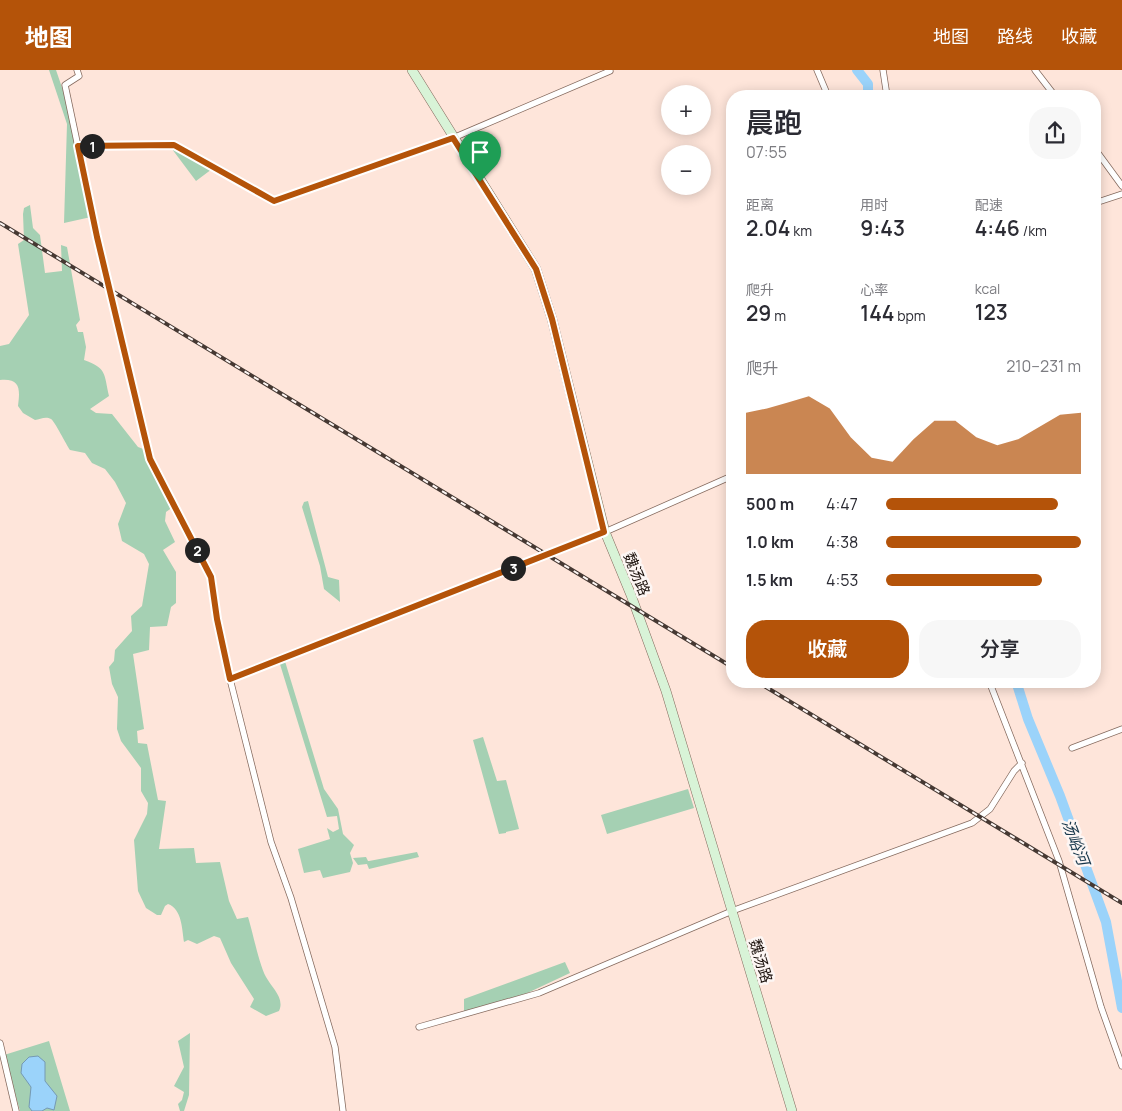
<!DOCTYPE html>
<html lang="zh">
<head>
<meta charset="utf-8">
<style>
	:root { --surface:#fff; --page:#f7f7f7; --text:#2b2b33; --muted:#7c7c81; --accent:#b45309 }
	body { margin:0; font-family:Manrope,"Noto Sans SC",sans-serif; background:var(--page); color:var(--text); height:100vh; display:flex; flex-direction:column; font-size:19px; white-space:nowrap }
	* { box-sizing:border-box; margin:0 }
	p { font-size:16px; color:var(--muted) }
	.icon { flex:none; width:28px; height:28px; fill:none; stroke:currentColor; stroke-width:2; stroke-linecap:round; stroke-linejoin:round }
	.map { position:relative; flex:1; overflow:hidden }
	.side { position:absolute; left:726px; top:20px; width:375px; height:598px; display:flex; flex-direction:column; background:var(--surface); border-radius:20px; box-shadow:0 2px 12px #0003 }
	.side>* { flex:none }
	.fabs { position:absolute; left:661px; top:15px; display:grid; gap:10px }
	.fabs a { display:grid; place-items:center; width:50px; height:50px; border-radius:50%; background:var(--surface); box-shadow:0 2px 12px #0003; font-size:25px }
	.pin { position:absolute; display:grid; place-items:center; width:42px; height:42px; color:#fff; margin:-51px -21px; border-radius:50% 50% 50% 0; rotate:-45deg; box-shadow:0 0 5px #0007 }
	.pin .icon { rotate:45deg }
	.km { position:absolute; width:25px; height:25px; margin:-12px; border-radius:50%; background:#222; color:#fff; font-size:14px; line-height:25px; text-align:center }
	.round { display:grid; place-items:center; flex:none; width:52px; height:52px; border-radius:20px; background:var(--page) }
	.summary { display:flex; align-items:center; justify-content:space-between; height:85px; padding:0 20px }
	h1 { font-size:28px; font-weight:600; line-height:38px }
	.metrics { display:grid; grid-template-columns:repeat(3,1fr); gap:8px; height:85px; padding:5px 20px }
	.metrics div { display:grid; align-content:center }
	.metrics b { font-size:21px; font-weight:600 }
	.metrics small { font-size:14px; font-weight:400 }
	.metrics p { font-size:14px }
	.chart { height:140px; padding:10px 20px }
	.chart p { display:flex; justify-content:space-between }
	.chart svg { width:100%; height:90px; margin-top:5px; fill:var(--accent); opacity:.7 }
	.primary-button { display:flex; gap:10px; margin-top:auto; padding:10px 20px }
	.primary-button a { flex:1; height:58px; border-radius:20px; background:var(--accent); color:#fff; font-size:20px; font-weight:600; line-height:58px; text-align:center }
	.primary-button a+a { background:var(--page); color:var(--text) }
	ul { padding:0 20px; list-style:none; font-size:16px }
	li { display:grid; grid-template-columns:80px 60px 1fr; align-items:center; height:38px }
	li i { height:12px; border-radius:6px; background:var(--accent) }
	header { display:flex; align-items:center; gap:30px; box-sizing:border-box; height:70px; padding:0 25px; background:var(--accent); color:#fff }
	header strong { font-size:24px }
	nav { display:flex; gap:28px; margin-inline-start:auto; font-size:18px }
	.map>svg:first-child { display:block }
</style>
</head>
<body>
<header>
<strong>地图</strong>
<nav><a>地图</a><a>路线</a><a>收藏</a></nav>
</header>
<div class="map">
<svg width="1122" height="1041" viewBox="0 0 1122 1041">
	<rect width="100%" height="100%" fill="#fee5da"/>
	<path fill="#a5d0b3" d="M 49,0 L 56,0 L 70,41 L 91,147 L 64,153 L 67,54 Z
		M 169,75 L 212,99 L 196,111 Z
		M 30,135 L 33,158 L 40,165 L 45,203 L 62,201 L 61,175 L 67,177 L 80,250 L 76,255 L 78,262 L 83,262 L 86,277 L 84,290 C 107,298 104,304 109,326 L 90,339 L 96,343 L 112,344 L 138,377 L 146,380 L 173,437 L 166,442 L 165,451 L 175,472 L 163,480 L 176,502 L 176,533 L 171,537 L 167,556 L 150,557 L 149,580 L 133,584 L 144,659 L 137,661 L 138,673 L 147,674 L 158,730 L 166,731 L 159,779 L 194,778 L 196,793 L 220,792 L 229,831 L 237,849 L 248,847 C 253,863 259,894 266,907 C 272,918 285,928 279,941 L 266,946 L 250,937 L 254,929 L 231,893 L 220,868 L 214,866 L 197,874 L 188,870 L 184,872 C 182,859 182,839 168,834 L 165,836 L 161,845 L 157,845 L 146,838 L 138,821 L 134,770 L 147,744 L 148,733 L 141,721 L 141,698 L 121,671 L 117,659 L 118,627 L 112,614 L 109,597 L 114,591 L 115,580 L 132,561 L 131,546 L 142,536 L 149,494 L 144,484 L 122,471 L 118,454 L 126,433 L 115,412 L 105,399 L 92,393 L 85,383 L 70,380 C 67,376 54,350 51,349 C 46,346 40,349 35,350 L 23,343 L 18,336 C 20,320 21,308 0,310 L 0,276 L 9,274 L 29,245 L 18,174 L 24,170 L 23,144 L 24,138 Z
		M 308,431 L 328,507 L 339,510 L 340,532 L 324,519 L 320,496 L 302,437 L 304,432 Z
		M 284,588 L 324,719 L 338,739 L 343,764 L 354,775 L 350,783 L 353,793 L 350,802 L 323,808 L 320,800 L 304,803 L 298,779 L 330,769 L 327,758 L 333,762 L 339,759 L 337,746 L 327,747 L 279,591 Z
		M 483,667 L 497,711 L 506,710 L 519,759 L 506,762 L 506,763 L 499,764 L 473,670 Z
		M 688,719 L 694,738 L 607,764 L 601,745 Z
		M 417,782 L 419,787 L 369,799 L 367,794 L 358,795 L 353,788 L 366,787 L 368,791 L 369,791 Z
		M 565,892 L 570,903 L 521,926 L 464,943 L 464,929 Z
		M 190,963 L 189,1025 L 184,1041 L 180,1041 L 178,1034 L 182,1030 L 184,1022 L 174,1016 L 184,997 L 178,971 Z
		M 49,971 L 70,1041 L 20,1041 L 4,985 Z"/>
	<path fill="#9bd3fa" stroke="#7599b3" d="M 38,986 L 45,992 L 45,1011 L 57,1026 L 54,1040 L 47,1038 L 42,1041 L 32,1041 L 29,1037 L 31,1017 L 21,1003 L 22,994 L 29,987 Z"/>
	<g fill="none" stroke-linecap="round" stroke-linejoin="round">
		<path stroke="#9bd3fa" stroke-width="10" d="M 857,0 L 868,14 L 868,26
			M 1016,611 L 1028,649 L 1060,726 L 1106,852 L 1122,938"/>
		<defs>
			<path id="street" d="M 77,0 L 79,6 L 65,15 L 97,167 L 150,389 L 211,507 L 217,549 L 230,609 L 271,772 L 291,828 L 335,977 L 343,1041
				M 817,0 L 828,26
				M 883,0 L 887,26
				M 1035,0 L 1055,26
				M 78,76 L 174,75 L 274,131 L 453,68 L 610,1
				M 1095,79 L 1122,116
				M 1095,133 L 1122,124
				M 230,609 L 605,462 L 732,406
				M 989,611 L 1059,791 L 1101,937 L 1122,996
				M 1072,678 L 1122,659
				M 419,957 L 539,923 L 732,841 L 972,753 L 990,739 L 1014,701 L 1022,693
				M 0,973 L 16,1041"/>
			<path id="secondary" d="M 412,0 L 536,199 L 552,249 L 605,462 L 631,525 L 666,621 L 792,1041"/>
		</defs>
		<use href="#street" stroke="#856a5e" stroke-width="7"/>
		<use href="#secondary" stroke="#856a5e" stroke-width="10"/>
		<use href="#street" stroke="#fff" stroke-width="5.5"/>
		<use href="#secondary" stroke="#d8f3d7" stroke-width="9"/>
		<defs>
			<path id="rail" d="M 0,153 L 732,597
				M 756,611 L 1122,833"/>
		</defs>
		<use href="#rail" stroke="#463933" stroke-width="4"/>
		<use href="#rail" stroke="#fdf6f4" stroke-width="2" stroke-dasharray="5.5" stroke-linecap="butt"/>
	</g>
	<g fill="none" stroke-linecap="round" stroke-linejoin="round">
		<defs>
			<path id="route" d="M 453,68 L 536,199 L 552,249 L 604,462 L 230,609 L 217,549 L 211,507 L 150,389 L 97,167 L 78,76 L 174,75 L 274,131 Z"/>
		</defs>
		<use href="#route" stroke="#fff" stroke-width="10"/>
		<use href="#route" stroke="#b45309" stroke-width="6"/>
	</g>
	<g text-anchor="middle" dominant-baseline="central" stroke-width="5" stroke-linejoin="round" paint-order="stroke">
		<g font-size="15" fill="#1c120d" stroke="#fdf6f4">
			<text transform="translate(637 504) rotate(68)">魏汤路</text>
			<text transform="translate(761 891) rotate(73)">魏汤路</text>
		</g>
		<g font-size="16" font-style="italic" fill="#16364a" stroke="#fdf6f4">
			<text transform="translate(1076 772) rotate(69)">汤峪河</text>
		</g>
	</g>
</svg>
<div class="fabs">
<a>+</a>
<a>−</a>
</div>
<div class="pin" style="left:480px;top:112px;background:#1e9e55"><svg class="icon" aria-label="arrive" viewBox="0 0 24 24"><path d="M6 21V4h12l-3 4 3 4H6"/></svg></div>
<b class="km" style="left:92px;top:76px">1</b>
<b class="km" style="left:197px;top:480px">2</b>
<b class="km" style="left:513px;top:498px">3</b>
<section class="side">
<div class="summary"><div><h1>晨跑</h1><p>07:55</p></div><a class="round"><svg class="icon" aria-label="share" viewBox="0 0 24 24"><path d="M12 15V3M7 8l5-5 5 5M5 13v7h14v-7"/></svg></a></div>
<div class="metrics">
<div><p>距离</p><b>2.04<small> km</small></b></div>
<div><p>用时</p><b>9:43</b></div>
<div><p>配速</p><b>4:46<small> /km</small></b></div>
</div>
<div class="metrics">
<div><p>爬升</p><b>29<small> m</small></b></div>
<div><p>心率</p><b>144<small> bpm</small></b></div>
<div><p>kcal</p><b>123</b></div>
</div>
<div class="chart"><p><span>爬升</span>210–231 m</p>
<svg viewBox="0 0 160 44" preserveAspectRatio="none"><path d="M0 44V14L10 12L20 9L30 6L40 12L50 26L60 36L70 38L80 27L90 18L100 18L110 26L120 30L130 27L140 21L150 15L160 14V44z"/></svg>
</div>
<ul>
<li><b>500 m</b>4:47<i style="width:88%"></i></li>
<li><b>1.0 km</b>4:38<i style="width:100%"></i></li>
<li><b>1.5 km</b>4:53<i style="width:80%"></i></li>
</ul>
<div class="primary-button"><a>收藏</a><a>分享</a></div>
</section>
</div>
</body>
</html>
